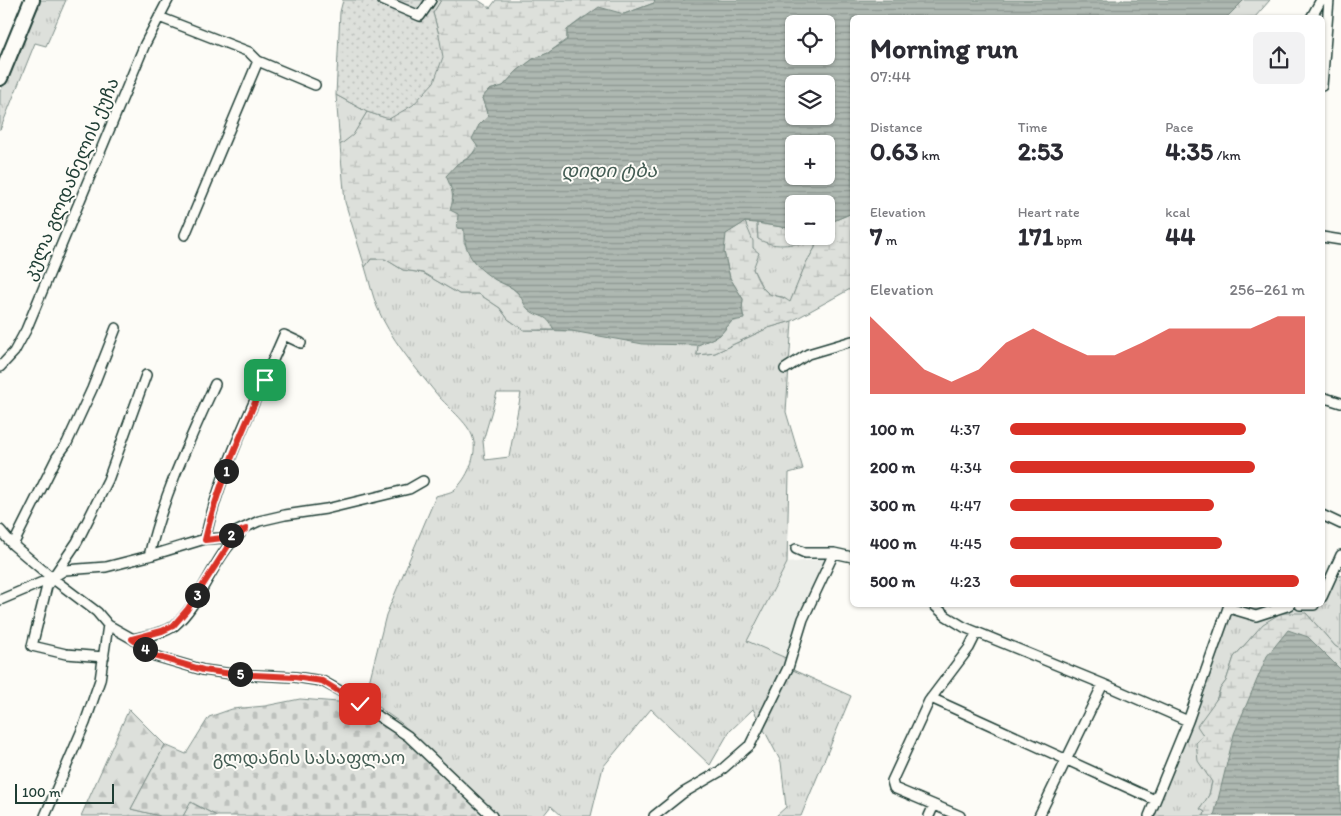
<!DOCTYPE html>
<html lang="en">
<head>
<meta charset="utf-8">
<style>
	:root { --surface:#fff; --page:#f2f2f3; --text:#2b2b33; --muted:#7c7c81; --accent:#d93025 }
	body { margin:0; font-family:Itim,"Noto Sans Georgian",sans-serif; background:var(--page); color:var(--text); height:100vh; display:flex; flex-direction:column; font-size:19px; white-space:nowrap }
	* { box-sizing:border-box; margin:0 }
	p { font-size:16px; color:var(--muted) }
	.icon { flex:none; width:28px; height:28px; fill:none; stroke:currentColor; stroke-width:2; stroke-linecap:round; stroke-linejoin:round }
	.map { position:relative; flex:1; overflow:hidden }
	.drawer { position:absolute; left:850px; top:15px; width:475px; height:592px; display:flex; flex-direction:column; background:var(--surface); border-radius:8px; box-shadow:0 1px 4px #0004 }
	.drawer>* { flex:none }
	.buttons { position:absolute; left:785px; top:15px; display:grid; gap:10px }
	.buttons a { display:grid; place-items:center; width:50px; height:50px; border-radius:8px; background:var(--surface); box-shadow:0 1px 4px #0004; font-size:25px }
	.scale { position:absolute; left:15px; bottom:12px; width:99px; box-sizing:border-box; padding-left:5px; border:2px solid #1f3d34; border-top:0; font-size:14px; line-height:18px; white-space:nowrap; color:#1f3d34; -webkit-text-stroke:4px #fdfcf7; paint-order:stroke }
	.pin { position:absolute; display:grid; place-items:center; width:42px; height:42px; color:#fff; margin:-21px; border-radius:10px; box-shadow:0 2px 8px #0006 }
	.km { position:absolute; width:25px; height:25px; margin:-12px; border-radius:50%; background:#222; color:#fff; font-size:14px; line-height:25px; text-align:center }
	.round { display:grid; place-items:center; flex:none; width:52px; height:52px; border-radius:8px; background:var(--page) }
	.head { display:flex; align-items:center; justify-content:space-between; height:85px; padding:0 20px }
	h1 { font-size:28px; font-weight:700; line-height:38px }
	.figures { display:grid; grid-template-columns:repeat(3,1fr); gap:8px; height:85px; padding:5px 20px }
	.figures div { display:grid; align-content:center }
	.figures b { font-size:25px; font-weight:700 }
	.figures small { font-size:14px; font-weight:400 }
	.figures p { font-size:14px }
	.chart { height:140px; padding:10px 20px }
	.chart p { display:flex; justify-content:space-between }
	.chart svg { width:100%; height:90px; margin-top:5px; fill:var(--accent); opacity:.7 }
	ul { padding:0 20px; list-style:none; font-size:16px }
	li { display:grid; grid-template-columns:80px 60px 1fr; align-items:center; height:38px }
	li i { height:12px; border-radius:6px; background:var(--accent) }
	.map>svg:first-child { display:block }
</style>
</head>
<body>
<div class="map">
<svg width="1341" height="816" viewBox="0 0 1341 816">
	<defs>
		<pattern id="grass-tufts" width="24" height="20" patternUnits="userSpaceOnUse" patternTransform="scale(1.25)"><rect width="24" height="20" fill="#dde0db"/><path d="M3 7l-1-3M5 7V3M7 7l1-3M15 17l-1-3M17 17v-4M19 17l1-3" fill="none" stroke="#bdc1bd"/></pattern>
		<pattern id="forest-firs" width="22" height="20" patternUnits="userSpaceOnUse" patternTransform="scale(1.25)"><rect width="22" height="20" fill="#dde0db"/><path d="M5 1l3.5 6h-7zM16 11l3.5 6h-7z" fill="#bdc1bd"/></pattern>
		<pattern id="wetland-marsh" width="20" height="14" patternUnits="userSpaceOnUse" patternTransform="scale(1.25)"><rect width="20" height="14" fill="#dde0db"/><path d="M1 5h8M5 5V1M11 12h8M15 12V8" fill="none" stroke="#bdc1bd"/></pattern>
		<pattern id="cemetery-stones" width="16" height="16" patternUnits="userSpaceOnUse" patternTransform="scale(1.25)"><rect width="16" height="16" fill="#dde0db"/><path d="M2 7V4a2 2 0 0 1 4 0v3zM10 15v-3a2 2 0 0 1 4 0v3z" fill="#bdc1bd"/></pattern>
		<pattern id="garden-dots" width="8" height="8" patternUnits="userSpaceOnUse" patternTransform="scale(1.25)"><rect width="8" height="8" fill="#dde0db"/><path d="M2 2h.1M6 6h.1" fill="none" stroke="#bdc1bd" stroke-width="1.8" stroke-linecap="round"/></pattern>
		<pattern id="water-rules" width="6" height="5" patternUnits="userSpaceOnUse" patternTransform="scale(1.25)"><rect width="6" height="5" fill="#aeb8b1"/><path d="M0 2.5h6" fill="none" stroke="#8d9791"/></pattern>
	</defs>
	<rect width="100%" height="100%" fill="#fdfcf7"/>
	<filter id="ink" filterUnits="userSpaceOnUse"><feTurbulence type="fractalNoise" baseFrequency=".02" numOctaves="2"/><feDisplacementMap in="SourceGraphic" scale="10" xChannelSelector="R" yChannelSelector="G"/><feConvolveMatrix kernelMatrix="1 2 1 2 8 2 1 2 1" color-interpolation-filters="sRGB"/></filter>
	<g filter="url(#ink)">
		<path fill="#eceee9" d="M 829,558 L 788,659 L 747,641 L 787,563 Z"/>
		<path fill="url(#grass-tufts)" stroke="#7e8e88" fill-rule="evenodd" d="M 38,0 L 66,0 L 46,46 L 35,43 L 0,130 L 0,92 Z
			M 1244,0 L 1270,0 L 1255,17 L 1226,18 Z
			M 336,95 L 367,112 L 353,136 L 340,145 Z
			M 745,222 L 757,223 L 758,239 L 804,243 L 816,240 L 815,248 L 806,263 L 790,303 L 783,297 L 770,295 L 762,287 L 753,269 L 753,248 Z
			M 371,259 L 385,259 L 403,270 L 423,273 L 459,294 L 479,294 L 500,308 L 508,319 L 524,330 L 572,331 L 698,345 L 697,355 L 715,353 L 768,328 L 792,321 L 786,412 L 803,469 L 789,473 L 787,563 L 747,641 L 788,659 L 784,670 L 793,670 L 851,696 L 801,816 L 776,816 L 786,807 L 781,762 L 753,709 L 729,732 L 710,765 L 651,709 L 603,767 L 591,816 L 562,816 L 551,806 L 543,816 L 499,816 L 401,723 L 365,698 L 386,615 L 436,496 C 442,494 450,493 454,490 C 467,480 478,454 473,438 C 469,423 445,405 435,392 C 414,366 390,338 377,307 C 372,294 369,280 365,267 ZM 497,393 L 521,393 L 509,457 L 485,460 L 483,441 Z
			M 1331,569 L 1341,576 L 1341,650 L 1335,646 L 1306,613 L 1257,631 L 1234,657 L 1226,681 L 1220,689 L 1203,735 L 1212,781 L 1209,795 L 1201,809 L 1205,811 L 1204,816 L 1153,816 L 1191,723 L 1234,605 L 1322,605 L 1323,584 Z"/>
		<path fill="url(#forest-firs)" stroke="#7e8e88" d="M 129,709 L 165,745 L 131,809 L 160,816 L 81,816 Z
			M 190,802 L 217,816 L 183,816 Z"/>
		<path fill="url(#wetland-marsh)" stroke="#7e8e88" d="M 441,0 L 478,0 L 490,8 L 496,0 L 655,0 L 654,3 L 624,14 L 584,17 L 567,30 L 567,39 L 548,53 L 533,59 L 517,71 L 503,86 L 489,90 L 482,98 L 488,116 L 479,125 C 478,146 478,154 457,164 L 451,186 L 464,229 L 464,242 L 474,262 L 494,279 L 512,288 L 522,297 L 528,309 L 550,320 L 554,330 L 524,330 L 508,319 L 500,308 L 479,294 L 459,294 L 423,273 L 403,270 L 385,259 L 371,259 L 365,267 L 345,202 L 340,145 L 353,135 L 367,112 L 390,119 L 439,35 L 433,13 Z
			M 852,213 L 852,288 L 792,321 L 768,328 L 715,353 L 697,355 L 698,345 L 720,335 L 732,321 L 744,318 L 742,310 L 743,299 L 730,278 L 724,252 L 725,234 L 745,222 L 753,241 L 753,248 L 759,253 L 753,269 C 757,278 762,292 772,295 C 780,297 783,297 790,302 L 806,263 L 815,248 L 816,240 C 796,243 777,250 758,239 L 757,223 L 794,229 L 794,236 L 826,236 L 826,216 L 831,222 Z
			M 1281,613 L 1306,613 L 1335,646 L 1341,650 L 1341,670 L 1335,665 L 1214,816 L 1204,816 L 1205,812 L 1200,809 L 1209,795 L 1212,782 L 1198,761 L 1196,743 L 1203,735 L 1197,726 L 1218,697 L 1220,689 L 1226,681 L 1234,657 L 1263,624 Z"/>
		<path fill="url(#cemetery-stones)" stroke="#7e8e88" d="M 300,699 L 338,702 L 352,700 L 401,734 L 487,816 L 217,816 L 191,802 L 183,816 L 160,816 L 131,809 L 165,745 L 186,754 L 209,717 L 232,709 L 265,706 Z"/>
		<path fill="url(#garden-dots)" stroke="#7e8e88" d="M 343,0 L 441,0 L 433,13 L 439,35 L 443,57 L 434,82 L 413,105 L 389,119 L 367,112 L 336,95 L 340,12 Z"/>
		<path fill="url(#water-rules)" stroke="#75877f" fill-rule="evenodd" d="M 655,0 L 1244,0 L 1226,18 L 852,18 L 852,213 L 831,222 L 826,216 L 826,204 L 794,204 L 794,229 L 757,223 L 745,222 L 726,234 L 724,252 L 730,278 L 743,299 L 742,310 L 744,319 L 732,321 L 720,335 L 698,345 L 643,344 L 572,331 L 554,330 C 546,312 539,319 528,309 C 522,303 522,294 512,288 C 506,284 500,283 494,279 C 474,266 464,253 464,229 L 457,228 L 458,214 L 450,210 C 455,197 452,189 446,176 L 457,164 L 469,158 L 478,147 L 472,139 L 479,125 L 488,116 L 482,98 L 489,90 L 503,86 L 517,71 L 533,59 L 548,53 L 567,40 L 567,30 L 599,7 L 624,14 L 654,3 ZM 794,24 L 826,24 L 826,56 L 794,56 ZM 794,84 L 826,84 L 826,116 L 794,116 ZM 794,144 L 826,144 L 826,176 L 794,176 Z
			M 1288,630 L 1308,637 L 1341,670 L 1341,816 L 1214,816 L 1234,734 L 1267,656 Z"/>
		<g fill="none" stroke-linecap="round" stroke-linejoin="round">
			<defs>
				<path id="minor" d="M 382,0 L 420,16 L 431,0
					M 159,17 L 249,52 L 258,61 L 315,85
					M 1311,18 L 1321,0
					M 1322,86 L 1329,0
					M 185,235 L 258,61
					M 1322,237 L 1341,240
					M 0,367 L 14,352 L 26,330 L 145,44 L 168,0
					M 785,369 L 808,354 L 852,341
					M 1322,397 L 1341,403
					M 1322,515 L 1341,524
					M 0,530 L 13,545 L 52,578 L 97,612 L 108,625 L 133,639 L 155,656 L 203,670 L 232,674 L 295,677 L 322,681 L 342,692 L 408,736 L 492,816
					M 205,539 C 221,468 255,402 284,335 L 301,343
					M 13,545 L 57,457 L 67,443 L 92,389 L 116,328
					M 796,549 L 805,553 L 834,553 L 852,557
					M 149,556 C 163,496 189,441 215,384
					M 1322,597 L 1341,555
					M 0,600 L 52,578 L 65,570 L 106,567 L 149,556 L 205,539 L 223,538 L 259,521 L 285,515 L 326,509 L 409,489 L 423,481
					M 934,605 L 946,616 L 964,627 L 1103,684 L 1188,721
					M 1300,605 L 1314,605
					M 1229,608 L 1256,616 L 1290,605
					M 133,639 C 145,636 163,634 174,626 C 202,603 212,558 240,534
					M 104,657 L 66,654 L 32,646 L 47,586 L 77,542 L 108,480 L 146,375
					M 931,698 L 1155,800
					M 45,816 L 85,723 L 100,680 L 108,625
					M 654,816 L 683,793 L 719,772 L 750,745 L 788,668 L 803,619 L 834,553
					M 929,816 L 934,805
					M 960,816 L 894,788 L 892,781 L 929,701 L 969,648 L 977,632
					M 1039,816 L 1103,684
					M 1149,816 L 1188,721 L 1229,605"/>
				<path id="highway" d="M 0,78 L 32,0"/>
			</defs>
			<use href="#minor" stroke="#1f3d34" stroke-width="12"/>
			<use href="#highway" stroke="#1f3d34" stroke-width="18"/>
			<use href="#minor" stroke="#fdfcf7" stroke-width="9"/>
			<use href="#highway" stroke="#fdfcf7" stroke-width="14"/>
		</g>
	</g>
	<g fill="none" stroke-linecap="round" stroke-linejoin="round" filter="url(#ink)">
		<defs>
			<path id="route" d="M 265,380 C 242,432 218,484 205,540 L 223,538 L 246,529 L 230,543 L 187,610 L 173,626 L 162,631 L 132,639 L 155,656 L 203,670 L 232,674 L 295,677 L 322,681 L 360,704"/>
		</defs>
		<use href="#route" stroke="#fff" stroke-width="10"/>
		<use href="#route" stroke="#d93025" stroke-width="6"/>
	</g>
	<g text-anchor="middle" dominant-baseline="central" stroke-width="4" stroke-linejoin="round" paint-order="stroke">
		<g font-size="18" fill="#1f3d34" stroke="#fdfcf7">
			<text transform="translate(71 179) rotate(-67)">კულა გლდანელის ქუჩა</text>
		</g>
		<g font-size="18" fill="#455e55" stroke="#fdfcf7">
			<text x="309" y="758">გლდანის სასაფლაო</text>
		</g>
		<g font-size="19" font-style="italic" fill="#435c53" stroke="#fdfcf7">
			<text x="609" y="170">დიდი ტბა</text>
		</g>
	</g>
</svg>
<div class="buttons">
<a><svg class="icon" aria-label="locate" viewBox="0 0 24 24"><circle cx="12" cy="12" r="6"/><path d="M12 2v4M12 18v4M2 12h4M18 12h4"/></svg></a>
<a><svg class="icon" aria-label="layers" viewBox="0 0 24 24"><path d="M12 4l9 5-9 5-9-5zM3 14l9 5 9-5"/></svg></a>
<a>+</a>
<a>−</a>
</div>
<div class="scale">100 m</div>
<div class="pin" style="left:265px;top:380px;background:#1e9e55"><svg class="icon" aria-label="arrive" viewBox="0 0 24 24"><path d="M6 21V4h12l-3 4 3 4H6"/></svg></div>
<div class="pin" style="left:360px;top:704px;background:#d93025"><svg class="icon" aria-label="check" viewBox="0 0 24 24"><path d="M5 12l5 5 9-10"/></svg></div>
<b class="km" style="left:226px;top:471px">1</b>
<b class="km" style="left:231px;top:535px">2</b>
<b class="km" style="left:197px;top:595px">3</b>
<b class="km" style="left:145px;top:649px">4</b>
<b class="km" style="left:240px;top:674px">5</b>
<section class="drawer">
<div class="head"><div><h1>Morning run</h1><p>07:44</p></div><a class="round"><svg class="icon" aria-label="share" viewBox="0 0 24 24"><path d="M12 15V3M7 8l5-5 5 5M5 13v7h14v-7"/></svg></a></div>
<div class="figures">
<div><p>Distance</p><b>0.63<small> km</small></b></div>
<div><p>Time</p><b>2:53</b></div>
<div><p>Pace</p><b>4:35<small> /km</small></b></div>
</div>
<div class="figures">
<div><p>Elevation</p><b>7<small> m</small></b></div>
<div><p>Heart rate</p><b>171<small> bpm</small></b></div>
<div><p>kcal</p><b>44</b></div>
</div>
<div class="chart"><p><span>Elevation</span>256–261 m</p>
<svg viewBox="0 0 160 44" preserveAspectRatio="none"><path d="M0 44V6L10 19L20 32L30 38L40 32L50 19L60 12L70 19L80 25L90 25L100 19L110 12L120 12L130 12L140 12L150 6L160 6V44z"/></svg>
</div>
<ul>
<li><b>100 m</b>4:37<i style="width:80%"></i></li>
<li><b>200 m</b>4:34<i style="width:83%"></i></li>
<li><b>300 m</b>4:47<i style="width:69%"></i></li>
<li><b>400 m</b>4:45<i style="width:72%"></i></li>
<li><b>500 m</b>4:23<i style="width:98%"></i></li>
</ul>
</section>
</div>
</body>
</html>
